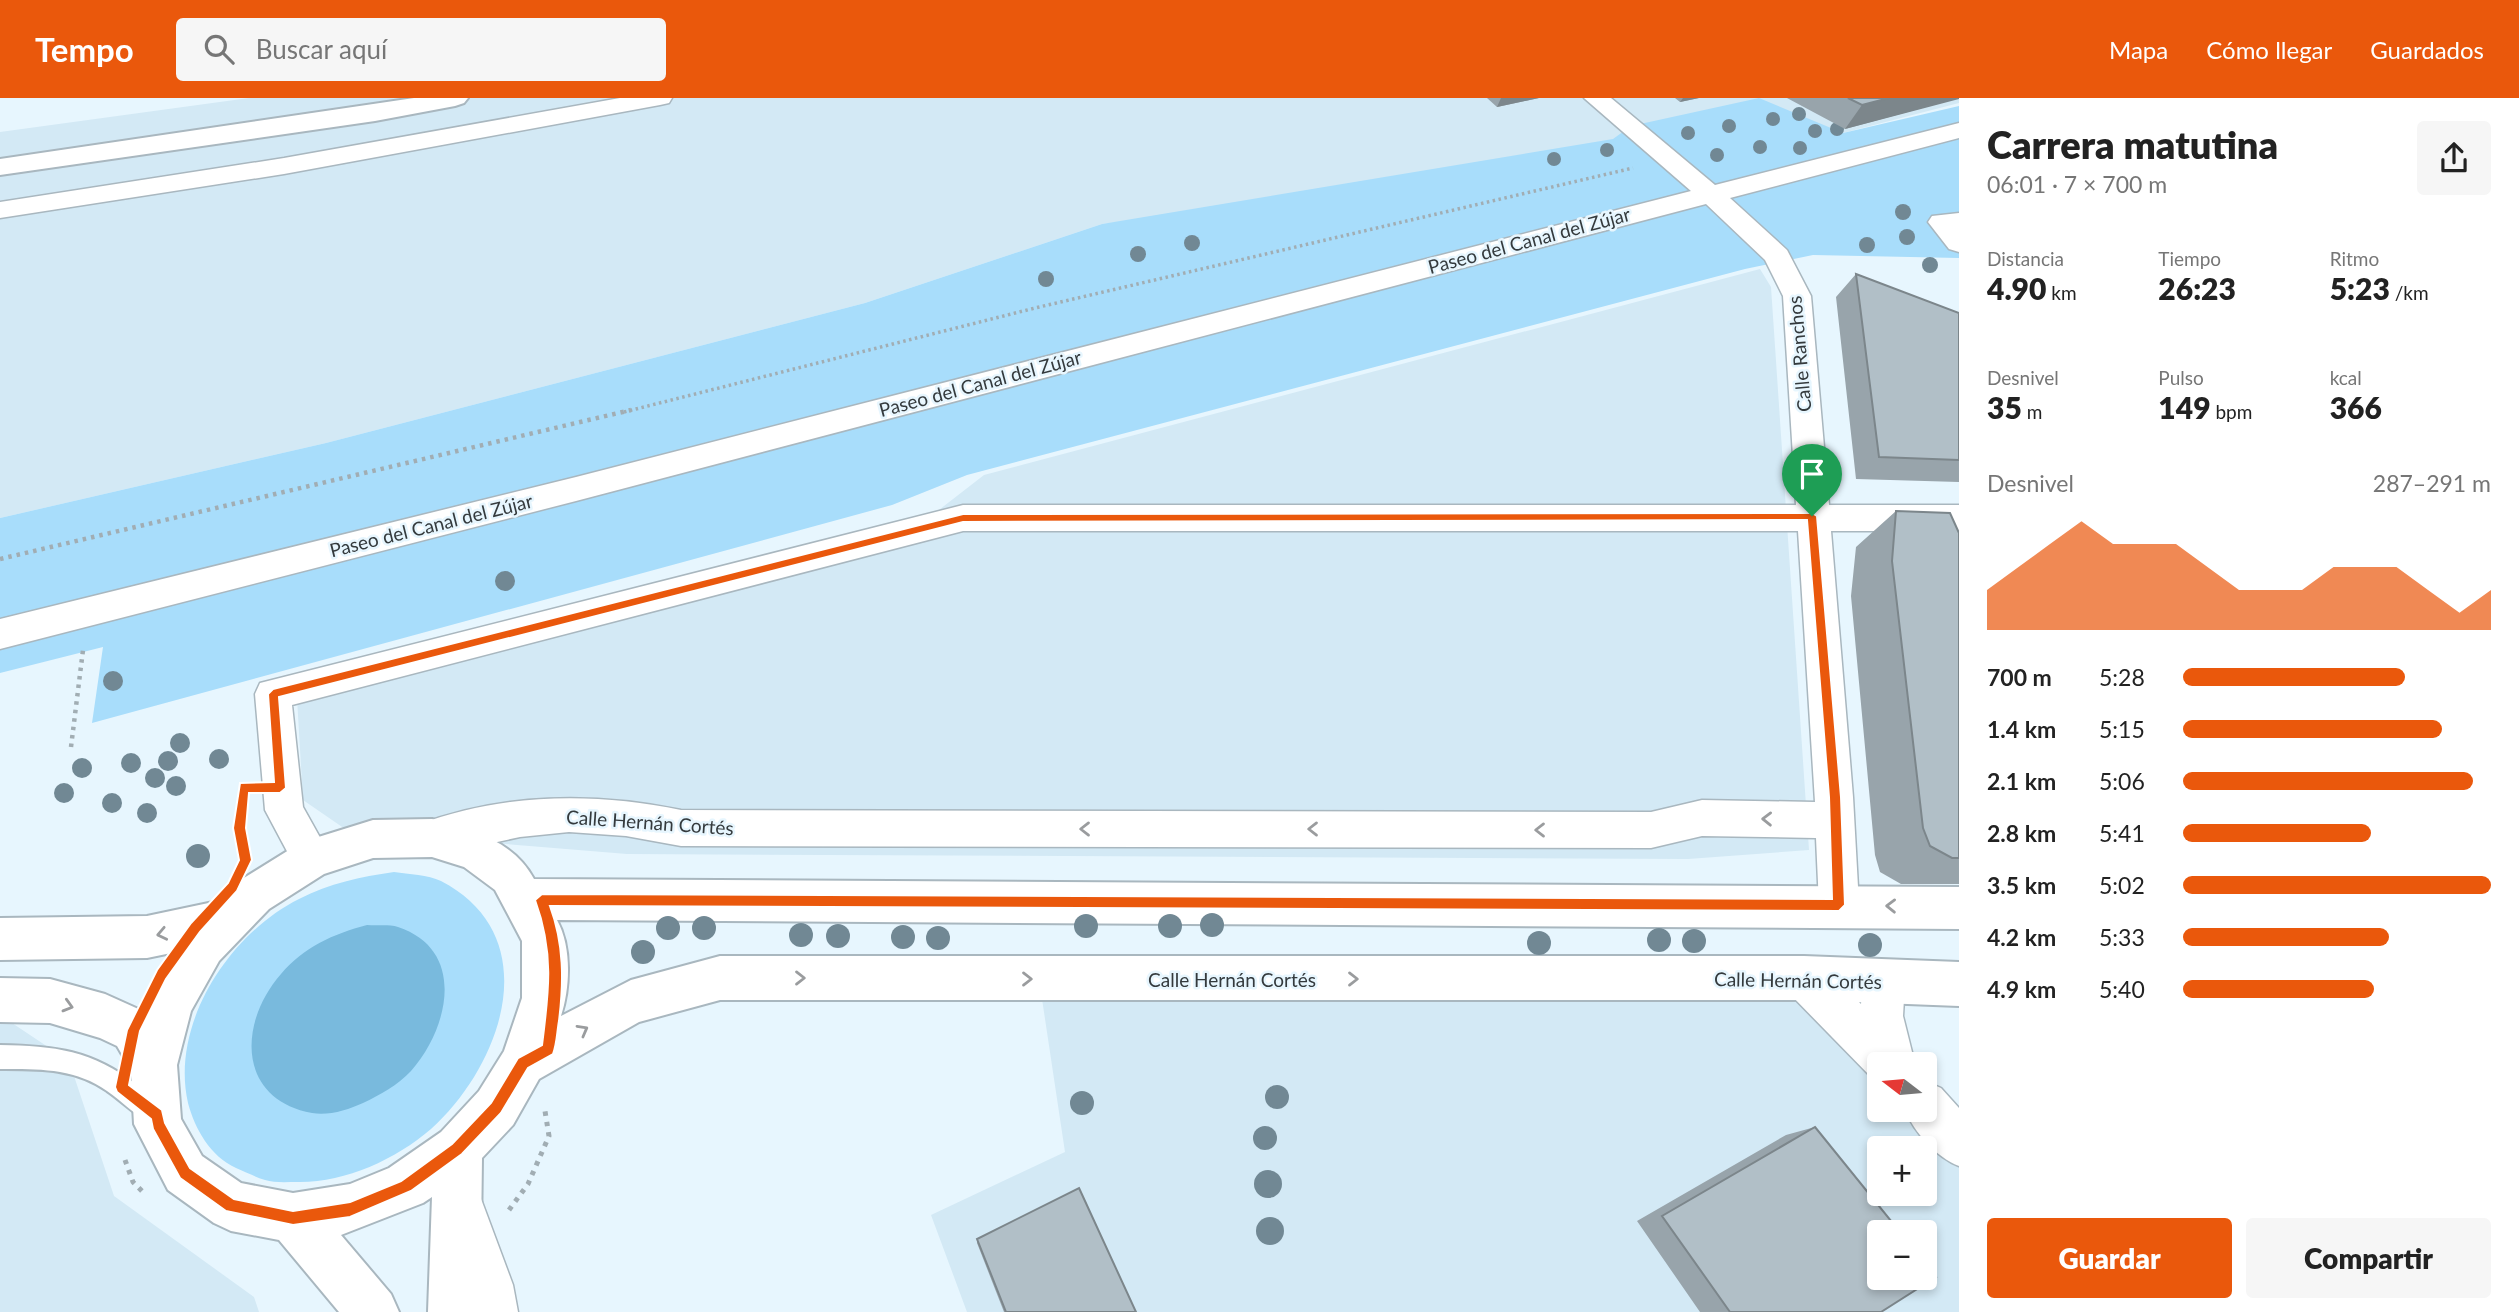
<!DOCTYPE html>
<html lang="es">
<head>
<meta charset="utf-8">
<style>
	:root { --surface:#fff; --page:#f6f6f6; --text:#222; --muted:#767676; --accent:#ea580c }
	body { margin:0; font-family:Lato,sans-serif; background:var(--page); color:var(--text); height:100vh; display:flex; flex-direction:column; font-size:26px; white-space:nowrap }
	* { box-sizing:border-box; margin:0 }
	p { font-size:23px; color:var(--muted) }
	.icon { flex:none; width:38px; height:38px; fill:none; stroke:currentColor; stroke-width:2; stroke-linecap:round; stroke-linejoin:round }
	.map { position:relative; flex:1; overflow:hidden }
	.drawer { display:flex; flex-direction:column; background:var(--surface); width:560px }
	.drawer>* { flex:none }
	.needle { width:46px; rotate:286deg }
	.tools { position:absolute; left:1867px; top:954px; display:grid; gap:14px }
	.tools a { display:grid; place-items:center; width:70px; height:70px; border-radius:7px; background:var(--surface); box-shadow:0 4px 10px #0003; font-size:35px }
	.pin { position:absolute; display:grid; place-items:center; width:60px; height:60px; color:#fff; margin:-72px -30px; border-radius:50% 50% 50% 0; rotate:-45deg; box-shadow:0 0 7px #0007 }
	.pin .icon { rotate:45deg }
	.round { display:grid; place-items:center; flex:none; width:74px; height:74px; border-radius:7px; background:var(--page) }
	.summary { display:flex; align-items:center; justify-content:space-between; height:119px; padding:0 28px }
	h1 { font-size:38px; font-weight:800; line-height:52px }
	.metrics { display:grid; grid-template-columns:repeat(3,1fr); gap:10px; height:119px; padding:7px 28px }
	.metrics div { display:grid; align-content:center }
	.metrics b { font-size:30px; font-weight:800 }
	.metrics small { font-size:19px; font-weight:400 }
	.metrics p { font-size:19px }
	.chart { height:196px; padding:14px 28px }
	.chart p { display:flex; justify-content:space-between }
	.chart svg { width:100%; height:126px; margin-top:7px; fill:var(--accent); opacity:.7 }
	.button { display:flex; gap:14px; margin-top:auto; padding:14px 28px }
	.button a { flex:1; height:80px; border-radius:7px; background:var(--accent); color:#fff; font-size:28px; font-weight:800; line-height:80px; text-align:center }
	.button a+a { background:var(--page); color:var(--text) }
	ul { padding:0 28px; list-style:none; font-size:23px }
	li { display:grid; grid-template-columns:112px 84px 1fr; align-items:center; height:52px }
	li i { height:18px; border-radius:9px; background:var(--accent) }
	header { display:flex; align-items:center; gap:42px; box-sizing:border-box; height:98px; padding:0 35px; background:var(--accent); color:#fff }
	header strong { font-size:33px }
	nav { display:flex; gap:38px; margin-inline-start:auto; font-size:24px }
	.search { width:490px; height:63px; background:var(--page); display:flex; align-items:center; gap:18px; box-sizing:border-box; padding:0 24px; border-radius:7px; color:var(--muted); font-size:26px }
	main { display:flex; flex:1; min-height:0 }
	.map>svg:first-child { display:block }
</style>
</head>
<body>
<header>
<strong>Tempo</strong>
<div class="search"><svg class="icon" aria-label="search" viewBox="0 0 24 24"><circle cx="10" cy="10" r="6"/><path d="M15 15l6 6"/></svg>Buscar aquí</div>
<nav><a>Mapa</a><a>Cómo llegar</a><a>Guardados</a></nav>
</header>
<main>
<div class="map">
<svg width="1959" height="1214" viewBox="0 0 1959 1214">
	<rect width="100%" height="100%" fill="#e7f6fe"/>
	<path fill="#d3e9f5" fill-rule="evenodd" d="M 249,0 L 1959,0 L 1959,5 L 1843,35 L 1102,126 L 865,205 L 326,345 L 0,420 L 0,34 Z
		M 1760,171 L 1771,189 L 1809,752 L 1688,761 L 627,756 L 348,733 L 303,702 L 296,583 L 935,415 L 984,377 Z
		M 1804,880 L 1880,966 L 1880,1012 L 1925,1012 L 1959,1045 L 1959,1214 L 967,1214 L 931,1117 L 1065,1054 L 1039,881 ZM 1880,1050 L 1925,1050 L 1925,1096 L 1880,1096 ZM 1880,1134 L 1925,1134 L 1925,1180 L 1880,1180 Z
		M 0,917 L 69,963 L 114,1098 L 254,1199 L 259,1214 L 0,1214 Z"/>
	<path fill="#a8ddfb" d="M 1759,0 L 1843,35 L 1959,8 L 1959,160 L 1813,157 L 1745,171 L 967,377 L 892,407 L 92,625 L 103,549 L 0,575 L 0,420 L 326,345 L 865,205 L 1102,126 L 1613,41 L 1631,28 Z
		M 394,774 C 409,776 428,777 441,783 C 547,838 503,966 431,1031 C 395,1062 344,1085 297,1084 C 287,1084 274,1085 265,1082 C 255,1079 246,1074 236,1070 C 210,1058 195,1031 188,1005 C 170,926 229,836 299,801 C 330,785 360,779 394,774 Z"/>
	<path fill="#79badd" d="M 367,827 C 377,828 389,826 398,829 C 467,852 449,930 411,973 C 398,987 380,997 363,1005 C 348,1012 328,1018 312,1015 C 237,1001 238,925 281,876 C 304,849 333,836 367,827 Z"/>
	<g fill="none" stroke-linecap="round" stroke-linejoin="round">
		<defs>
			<path id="lane" d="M 0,947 C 55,948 92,952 137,987 C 148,995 159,1001 164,1013 L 160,1021 L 152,1025 C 135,1018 122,1003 107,993 C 75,970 38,971 0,971 Z"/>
			<path id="street" d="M 620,0 L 672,0 L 669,5 L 660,7 L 284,76 L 0,120 L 0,104 L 284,60 Z
				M 1584,0 L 1611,0 L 1715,87 L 1959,25 L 1959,40 L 1730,100 L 1787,152 L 1811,198 L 1829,407 L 1959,407 L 1959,433 L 1831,433 L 1853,699 L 1859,807 L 1853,821 L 1839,827 L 1825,821 L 1819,807 L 1816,740 L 1702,738 L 1651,750 L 681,748 L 626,738 L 569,734 L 520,739 L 432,758 L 418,753 L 412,740 L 418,727 C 502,695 594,694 681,712 L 1651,714 L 1702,702 L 1815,704 L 1798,433 L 963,433 L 292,607 L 303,709 L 332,761 L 326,774 L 312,780 L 298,774 L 265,712 L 255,596 L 260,585 L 963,407 L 1796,407 L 1783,198 L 1765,162 L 1706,106 L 576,403 L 0,551 L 0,521 L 576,379 L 1691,93 Z
				M 1959,115 L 1959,154 L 1949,151 L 1928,124 L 1932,118 Z
				M 1804,859 L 1819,865 L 1861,906 L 1863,883 L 1869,868 L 1884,862 L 1899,868 L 1905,883 L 1903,918 L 1915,966 L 1880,966 L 1880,984 L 1874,982 L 1789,895 L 1783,880 L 1789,865 Z
				M 1925,983 L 1941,990 L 1959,1010 L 1959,1068 C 1936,1059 1914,1034 1905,1012 L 1925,1012 Z
				M 464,1094 L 481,1101 L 513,1187 L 518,1214 L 468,1214 L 465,1187 L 440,1118 L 447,1101 Z"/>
			<path id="secondary" d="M 414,0 L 468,0 L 464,5 L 455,8 L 375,23 L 0,77 L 0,61 Z
				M 432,721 C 472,732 513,742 534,781 L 1959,789 L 1959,831 L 557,822 C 572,849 570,890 561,918 L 631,882 L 720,858 L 1804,858 L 1959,864 L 1959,908 L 1804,902 L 720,902 L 639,924 L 539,981 L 513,1027 L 482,1060 L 480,1214 L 428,1214 L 432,1099 L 423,1105 L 341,1137 L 391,1196 L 399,1214 L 339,1214 L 279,1142 L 231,1133 L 214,1125 L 168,1092 L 134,1026 L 131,972 L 117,948 L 100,940 L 50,925 L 0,924 L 0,880 L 50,881 L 105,896 L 145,914 L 154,889 L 176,854 L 147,860 L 0,862 L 0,820 L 147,818 L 218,803 L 239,783 L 297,747 L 312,741 L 373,722 ZM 432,759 L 464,769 L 495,792 L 522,843 L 522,900 L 504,953 L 479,993 L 441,1034 L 389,1070 L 350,1086 L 293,1095 L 241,1085 L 202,1058 L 181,1021 L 177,967 L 191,913 L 219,863 L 269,811 L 324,776 L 373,760 Z"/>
		</defs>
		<use href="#lane" stroke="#a9b7bf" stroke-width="4"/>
		<use href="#street" stroke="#a9b7bf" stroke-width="3"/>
		<use href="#secondary" stroke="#a9b7bf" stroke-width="4"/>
		<path stroke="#a1adb3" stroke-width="3.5" stroke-dasharray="2.5 3.5" stroke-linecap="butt" d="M 624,314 L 1035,210 L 1633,70"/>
		<path stroke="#a1adb3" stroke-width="4.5" stroke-dasharray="3.5 5" stroke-linecap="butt" d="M 0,461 L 631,312
			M 71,649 L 83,552"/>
		<path stroke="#a1adb3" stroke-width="5" stroke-dasharray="4.5 6" stroke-linecap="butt" d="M 241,712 L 240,730 L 244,755
			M 125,1062 L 133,1084 L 142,1093
			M 509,1112 L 528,1086 L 549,1038 L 545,1013"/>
		<use href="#lane" fill="#fff" fill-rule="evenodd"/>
		<use href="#street" fill="#fff" fill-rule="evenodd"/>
		<use href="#secondary" fill="#fff" fill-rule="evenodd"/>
	</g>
	<g fill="#718894">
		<circle cx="1799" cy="16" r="7"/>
		<circle cx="1773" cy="21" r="7"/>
		<circle cx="1729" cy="28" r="7"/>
		<circle cx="1837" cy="31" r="7"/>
		<circle cx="1815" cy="33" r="7"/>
		<circle cx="1688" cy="35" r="7"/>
		<circle cx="1760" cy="49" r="7"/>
		<circle cx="1800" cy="50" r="7"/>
		<circle cx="1607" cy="52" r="7"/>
		<circle cx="1717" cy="57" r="7"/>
		<circle cx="1554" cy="61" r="7"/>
		<circle cx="1903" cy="114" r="8"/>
		<circle cx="1907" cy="139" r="8"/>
		<circle cx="1192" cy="145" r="8"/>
		<circle cx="1867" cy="147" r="8"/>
		<circle cx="1138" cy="156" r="8"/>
		<circle cx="1930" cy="167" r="8"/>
		<circle cx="1046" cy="181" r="8"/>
		<circle cx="505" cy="483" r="10"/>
		<circle cx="113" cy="583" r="10"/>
		<circle cx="180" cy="645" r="10"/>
		<circle cx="219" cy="661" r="10"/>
		<circle cx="168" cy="663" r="10"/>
		<circle cx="131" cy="665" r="10"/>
		<circle cx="82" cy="670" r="10"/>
		<circle cx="155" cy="680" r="10"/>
		<circle cx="176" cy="688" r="10"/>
		<circle cx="64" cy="695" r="10"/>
		<circle cx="112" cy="705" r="10"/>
		<circle cx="147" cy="715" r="10"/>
		<circle cx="198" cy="758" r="12"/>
		<circle cx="1212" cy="827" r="12"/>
		<circle cx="1086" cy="828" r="12"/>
		<circle cx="1170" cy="828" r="12"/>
		<circle cx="668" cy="830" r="12"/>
		<circle cx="704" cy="830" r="12"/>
		<circle cx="801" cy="837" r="12"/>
		<circle cx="838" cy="838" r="12"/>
		<circle cx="903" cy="839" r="12"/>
		<circle cx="938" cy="840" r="12"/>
		<circle cx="1659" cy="842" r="12"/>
		<circle cx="1694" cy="843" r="12"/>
		<circle cx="1539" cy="845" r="12"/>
		<circle cx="1870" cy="847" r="12"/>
		<circle cx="643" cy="854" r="12"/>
		<circle cx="1277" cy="999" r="12"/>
		<circle cx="1082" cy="1005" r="12"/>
		<circle cx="1265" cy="1040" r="12"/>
		<circle cx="1268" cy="1086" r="14"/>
		<circle cx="1270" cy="1133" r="14"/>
	</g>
	<path fill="#98a4ab" d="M 1487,0 L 1539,0 L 1497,9 Z
		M 1675,0 L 1699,0 L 1680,4 Z
		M 1787,0 L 1959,0 L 1845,31 Z
		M 1856,176 L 1959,215 L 1959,384 L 1856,381 L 1836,199 Z
		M 1896,413 L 1959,435 L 1959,786 L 1901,786 L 1880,774 L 1875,757 L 1851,498 L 1856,449 Z
		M 1815,1029 L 1881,1214 L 1700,1214 L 1637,1123 L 1786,1037 Z
		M 977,1141 L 1136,1214 L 1004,1214 L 977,1145 Z"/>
	<path fill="#7c868b" d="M 1501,0 L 1539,0 L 1497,9 Z
		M 1683,0 L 1699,0 L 1680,4 Z
		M 1889,0 L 1959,0 L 1959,1 L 1845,31 L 1862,7 Z"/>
	<path fill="#b1bfc7" stroke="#7c868b" stroke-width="2" d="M 1848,0 L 1889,0 L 1862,7 Z
		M 1856,176 L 1959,215 L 1959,362 L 1879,359 Z
		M 1896,413 L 1950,415 L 1959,435 L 1959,760 L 1952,760 L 1930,748 L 1923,730 L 1892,463 Z
		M 1815,1029 L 1900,1134 L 1880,1134 L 1880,1180 L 1925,1180 L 1925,1166 L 1936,1179 L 1881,1214 L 1730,1214 L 1662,1118 Z
		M 1079,1090 L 1136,1214 L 1006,1214 L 977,1141 Z"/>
	<defs><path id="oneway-chevron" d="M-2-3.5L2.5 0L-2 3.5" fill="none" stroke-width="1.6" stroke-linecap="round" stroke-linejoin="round" transform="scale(1.75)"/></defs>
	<g stroke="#9a9c9e">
		<use href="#oneway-chevron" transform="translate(1767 721) rotate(-179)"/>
		<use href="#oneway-chevron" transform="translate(1085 731) rotate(-180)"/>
		<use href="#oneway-chevron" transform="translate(1313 731) rotate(-180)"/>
		<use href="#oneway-chevron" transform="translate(1540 732) rotate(-180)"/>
		<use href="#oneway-chevron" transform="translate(1891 808) rotate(-179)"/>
		<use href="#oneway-chevron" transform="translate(162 836) rotate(168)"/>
		<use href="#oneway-chevron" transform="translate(800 880)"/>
		<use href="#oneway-chevron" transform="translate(1027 881)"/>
		<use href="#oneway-chevron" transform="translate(1353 881)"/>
		<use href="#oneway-chevron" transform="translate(68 908) rotate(16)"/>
		<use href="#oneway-chevron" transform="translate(583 932) rotate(-29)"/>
	</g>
	<path fill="#ea580c" stroke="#fff" stroke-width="2" fill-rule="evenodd" d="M 1812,415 L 1817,418 L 1841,699 L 1845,807 L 1839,813 L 550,808 C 564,846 564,883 559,923 C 557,934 557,946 553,956 L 528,970 L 501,1015 L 462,1056 L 411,1093 L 350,1119 L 293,1127 L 226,1113 L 180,1080 L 153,1031 L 151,1021 L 117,994 L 115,989 L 127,932 L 157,872 L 191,825 L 228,785 L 239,762 L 233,730 L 240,685 L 274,684 L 268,596 L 273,591 L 963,416 ZM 1807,422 L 1829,699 L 1832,801 L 542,796 L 535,802 C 554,854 549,893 542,947 L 518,960 L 491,1005 L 452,1046 L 401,1083 L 350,1104 L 293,1113 L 234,1101 L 190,1070 L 165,1025 L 162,1012 L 129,987 L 140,933 L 166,881 L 200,834 L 237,793 L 252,762 L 246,730 L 249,695 L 280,695 L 286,690 L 279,599 L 963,424 Z"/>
	<g text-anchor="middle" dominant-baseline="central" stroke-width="5" stroke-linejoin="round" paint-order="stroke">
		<g font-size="19" fill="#343a3d" stroke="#e7f6fe">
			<text transform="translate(1529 142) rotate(-15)">Paseo del Canal del Zújar</text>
			<text transform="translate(1799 256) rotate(-95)">Calle Ranchos</text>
			<text transform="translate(980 285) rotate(-15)">Paseo del Canal del Zújar</text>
			<text transform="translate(431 427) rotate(-14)">Paseo del Canal del Zújar</text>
			<text transform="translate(650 724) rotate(4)">Calle Hernán Cortés</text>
			<text x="1232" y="881">Calle Hernán Cortés</text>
			<text transform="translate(1798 882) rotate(1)">Calle Hernán Cortés</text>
		</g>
	</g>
</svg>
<div class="tools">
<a><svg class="needle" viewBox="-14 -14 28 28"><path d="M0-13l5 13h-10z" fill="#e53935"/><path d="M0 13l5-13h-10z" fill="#767676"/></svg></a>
<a>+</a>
<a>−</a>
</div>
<div class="pin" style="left:1812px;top:418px;background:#1e9e55"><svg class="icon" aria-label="arrive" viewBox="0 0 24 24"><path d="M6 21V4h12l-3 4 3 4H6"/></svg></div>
</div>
<section class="drawer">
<div class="summary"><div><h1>Carrera matutina</h1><p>06:01 · 7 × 700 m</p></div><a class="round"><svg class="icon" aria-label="share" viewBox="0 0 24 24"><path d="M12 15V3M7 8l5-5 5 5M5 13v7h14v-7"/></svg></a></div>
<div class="metrics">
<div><p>Distancia</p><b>4.90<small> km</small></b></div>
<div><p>Tiempo</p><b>26:23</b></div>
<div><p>Ritmo</p><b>5:23<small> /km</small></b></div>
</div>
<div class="metrics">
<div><p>Desnivel</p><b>35<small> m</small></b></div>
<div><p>Pulso</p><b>149<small> bpm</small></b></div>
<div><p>kcal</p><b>366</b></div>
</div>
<div class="chart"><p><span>Desnivel</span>287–291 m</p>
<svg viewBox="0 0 160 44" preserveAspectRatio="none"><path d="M0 44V30L10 22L20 14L30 6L40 14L50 14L60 14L70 22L80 30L90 30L100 30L110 22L120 22L130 22L140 30L150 38L160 30V44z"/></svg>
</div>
<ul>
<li><b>700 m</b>5:28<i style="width:72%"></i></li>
<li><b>1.4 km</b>5:15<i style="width:84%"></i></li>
<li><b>2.1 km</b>5:06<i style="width:94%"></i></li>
<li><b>2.8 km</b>5:41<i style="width:61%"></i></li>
<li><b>3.5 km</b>5:02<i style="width:100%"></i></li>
<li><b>4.2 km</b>5:33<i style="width:67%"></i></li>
<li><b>4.9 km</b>5:40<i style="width:62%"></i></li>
</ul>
<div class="button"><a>Guardar</a><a>Compartir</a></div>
</section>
</main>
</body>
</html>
